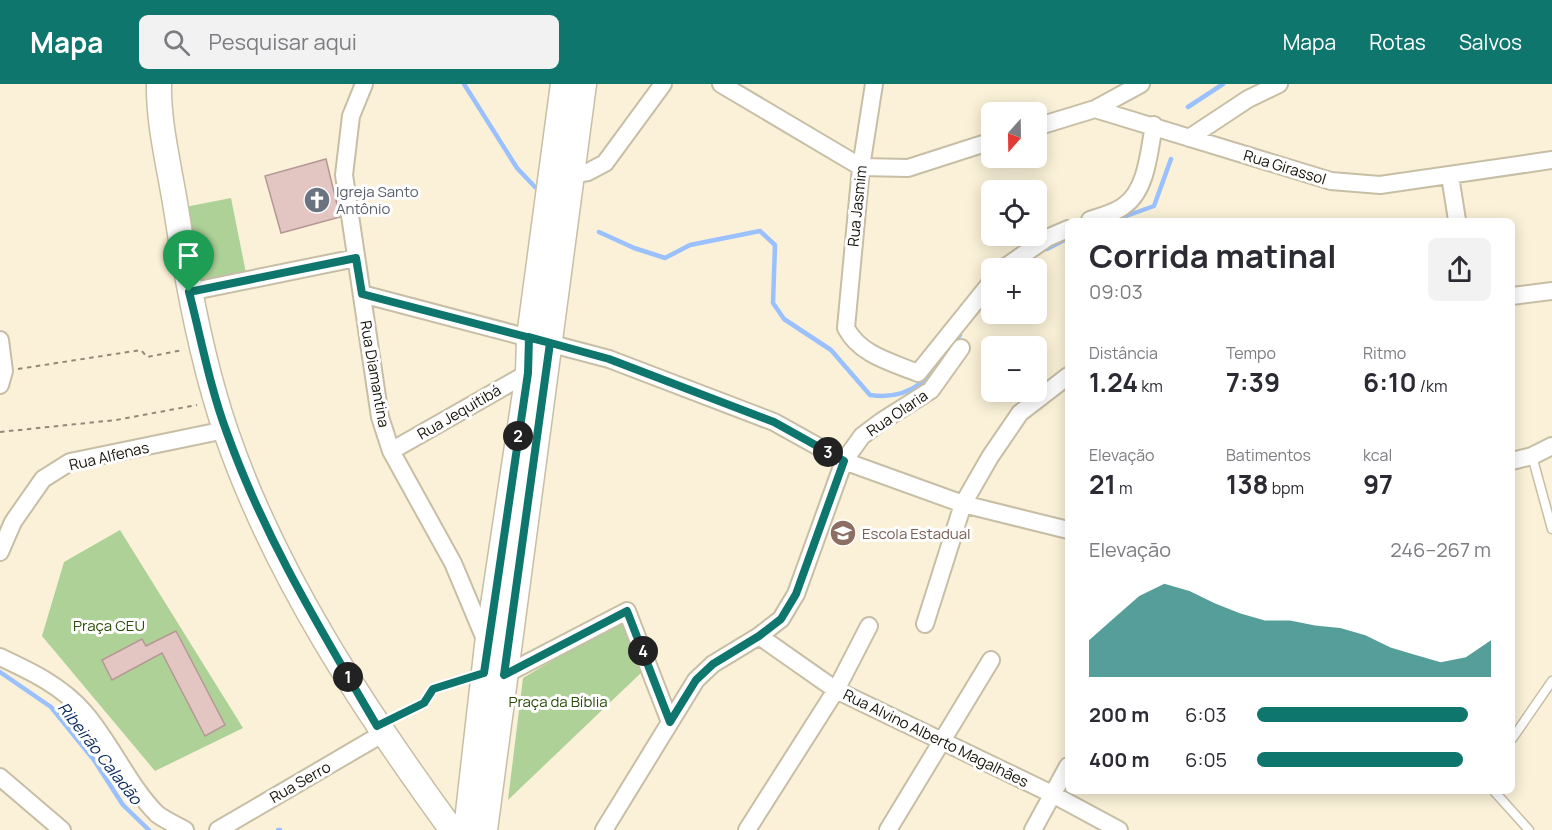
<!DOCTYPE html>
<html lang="pt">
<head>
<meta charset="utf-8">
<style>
	:root { --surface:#fff; --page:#f2f2f3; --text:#2b2b33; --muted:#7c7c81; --accent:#0f766e }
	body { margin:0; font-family:Manrope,sans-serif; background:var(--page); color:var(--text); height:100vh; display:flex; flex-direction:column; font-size:22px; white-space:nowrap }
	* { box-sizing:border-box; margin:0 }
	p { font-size:20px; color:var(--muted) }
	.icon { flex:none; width:33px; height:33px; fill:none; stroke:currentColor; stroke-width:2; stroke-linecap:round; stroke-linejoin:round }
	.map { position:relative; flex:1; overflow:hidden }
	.details { position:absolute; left:1065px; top:134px; width:450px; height:576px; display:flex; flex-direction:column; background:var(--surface); border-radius:9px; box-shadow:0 3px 15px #0003 }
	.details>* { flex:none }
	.needle { width:39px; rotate:200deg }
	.buttons { position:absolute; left:981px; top:18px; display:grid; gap:12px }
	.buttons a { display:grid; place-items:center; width:66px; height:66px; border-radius:9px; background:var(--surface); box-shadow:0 3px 15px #0003; font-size:30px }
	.pin { position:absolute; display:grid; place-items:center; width:51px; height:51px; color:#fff; margin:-62px -26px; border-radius:50% 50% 50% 0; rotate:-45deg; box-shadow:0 0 6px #0007 }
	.pin .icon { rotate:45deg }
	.km { position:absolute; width:30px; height:30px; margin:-15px; border-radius:50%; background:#222; color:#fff; font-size:16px; line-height:30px; text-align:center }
	.round { display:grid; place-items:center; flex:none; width:63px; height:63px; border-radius:9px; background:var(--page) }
	.head { display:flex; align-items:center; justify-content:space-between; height:102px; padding:0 24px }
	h1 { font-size:33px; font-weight:700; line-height:45px }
	.stats { display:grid; grid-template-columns:repeat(3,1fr); gap:9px; height:102px; padding:6px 24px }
	.stats div { display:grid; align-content:center }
	.stats b { font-size:26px; font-weight:700 }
	.stats small { font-size:16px; font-weight:400 }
	.stats p { font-size:16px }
	.chart { height:168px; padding:12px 24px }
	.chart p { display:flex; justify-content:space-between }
	.chart svg { width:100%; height:108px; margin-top:6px; fill:var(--accent); opacity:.7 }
	ul { padding:0 24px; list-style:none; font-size:20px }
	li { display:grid; grid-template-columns:96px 72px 1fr; align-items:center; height:45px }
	li i { height:15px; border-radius:8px; background:var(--accent) }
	header { display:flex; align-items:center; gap:36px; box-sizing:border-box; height:84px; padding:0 30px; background:var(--accent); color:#fff }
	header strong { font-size:28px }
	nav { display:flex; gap:33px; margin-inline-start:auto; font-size:21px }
	.search { width:420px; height:54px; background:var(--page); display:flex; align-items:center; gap:15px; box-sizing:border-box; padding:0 21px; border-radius:9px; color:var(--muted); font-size:22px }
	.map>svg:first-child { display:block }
</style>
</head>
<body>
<header>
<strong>Mapa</strong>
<div class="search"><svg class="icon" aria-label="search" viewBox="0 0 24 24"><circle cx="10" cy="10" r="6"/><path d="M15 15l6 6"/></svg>Pesquisar aqui</div>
<nav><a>Mapa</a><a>Rotas</a><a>Salvos</a></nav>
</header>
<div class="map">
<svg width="1552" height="746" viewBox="0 0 1552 746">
	<rect width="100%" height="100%" fill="#faf1d8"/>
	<path fill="#add196" d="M 231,114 L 246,189 L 193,200 L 180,124 Z
		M 120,446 L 243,644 L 155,687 L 42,552 L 64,478 Z
		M 624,534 L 643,587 L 508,716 L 523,594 Z"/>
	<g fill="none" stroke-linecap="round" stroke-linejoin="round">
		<path stroke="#9ac0fd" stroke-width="4.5" d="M 464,0 L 517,84 L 535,103
			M 1188,23 L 1223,0
			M 1115,136 L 1154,122 L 1171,75
			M 599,148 L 634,164 L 665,174 L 690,161 L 760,147 L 775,161 L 773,219 L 784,235 L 831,266 L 870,311 C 918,318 935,286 960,251
			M 1047,165 L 1068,154
			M 0,588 L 51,623 L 94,676 L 123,721 L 149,746
			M 278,746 L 280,746"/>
	</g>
	<path fill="#e3c6c2" stroke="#b49895" stroke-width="1.5" d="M 326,75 L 340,133 L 281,149 L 265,92 Z
		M 176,547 L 225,641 L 205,652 L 162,569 L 112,596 L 102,576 L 142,555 L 146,562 Z"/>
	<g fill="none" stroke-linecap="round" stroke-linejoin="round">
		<defs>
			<path id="lane" d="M 1532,372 L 1552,445
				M 1512,655 L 1552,597
				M 1493,706 L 1529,746"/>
			<path id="street" d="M 364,0 L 351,32 L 344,91 L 380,333 L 391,367 L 453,479 L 487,560
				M 721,0 L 861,83 L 908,84 L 992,57
				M 874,0 L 861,83 L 846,244 C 860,271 891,278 918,289 L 992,197
				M 1095,25 L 1331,97 L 1380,101 L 1552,76
				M 1036,43 L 1095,25 L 1141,0
				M 1189,54 L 1248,15 L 1279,0
				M 569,91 L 588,88 L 605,79 L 663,0
				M 1450,92 L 1457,136
				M 1090,136 C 1101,132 1116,129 1125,121 C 1147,105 1149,67 1154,41
				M 1004,184 L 1047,154 L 1068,145
				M 189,208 L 356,174
				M 362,210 L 609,275 L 774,338 L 844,377 L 963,420 L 1068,446
				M 1512,212 L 1552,207
				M 0,256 L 4,287 L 0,301
				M 391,367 L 528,289
				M 1512,377 L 1532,372 L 1552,362
				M 0,468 L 13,438 L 43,395 L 70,378 L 225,346
				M 925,540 L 963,420 L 990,373 L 1020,329 L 1068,292
				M 759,552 L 836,606 L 1054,711 L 1119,746
				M 0,573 C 30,587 62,602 84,628 C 111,659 129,702 157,730 C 165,736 176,741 185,746
				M 504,591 L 627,527 L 670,638
				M 0,693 L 62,746
				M 218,746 L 382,650
				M 604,746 L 696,596 L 713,580 L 759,552 L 781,535 L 796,510 L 844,377 L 862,352 L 882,337 L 931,306 L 961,264
				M 747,746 L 836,606 L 869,542
				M 888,746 L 991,576
				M 1033,746 L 1068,682"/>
			<path id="secondary" d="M 159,0 C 158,41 171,90 177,131 C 188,203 202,278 226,348 C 275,491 363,624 452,746
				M 466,746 L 487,561 L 528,289 L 529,253 L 563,0
				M 485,746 L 584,0"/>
		</defs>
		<use href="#lane" stroke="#c7bea6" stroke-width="11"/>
		<use href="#street" stroke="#c7bea6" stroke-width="20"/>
		<use href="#secondary" stroke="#c7bea6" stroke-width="27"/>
		<path stroke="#918a79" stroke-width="2" stroke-dasharray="4.5 4.5" stroke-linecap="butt" d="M 18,285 L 141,266 L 147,273 L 183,266
			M 0,348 L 116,336 L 197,321
			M 395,633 L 424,619 L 433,605 L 464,595"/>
		<use href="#lane" stroke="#fff" stroke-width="8"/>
		<use href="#street" stroke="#fff" stroke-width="16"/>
		<use href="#secondary" stroke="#fff" stroke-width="24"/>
	</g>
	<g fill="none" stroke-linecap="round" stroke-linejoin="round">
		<defs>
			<path id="route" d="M 189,208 C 201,254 210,304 227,349 C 265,455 321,546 377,642 L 424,619 L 433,605 L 484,589 L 528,289 L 529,253 L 609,275 L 774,338 L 844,377 L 796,510 L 781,535 L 759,552 L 713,580 L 696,596 L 670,638 L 627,527 L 504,591 L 550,259 L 362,210 L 356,174 L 189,208"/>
		</defs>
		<use href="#route" stroke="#fff" stroke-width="12"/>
		<use href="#route" stroke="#0f766e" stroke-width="8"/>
	</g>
	<defs>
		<symbol id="church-disc" viewBox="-11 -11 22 22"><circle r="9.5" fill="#6b7280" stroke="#fefefe"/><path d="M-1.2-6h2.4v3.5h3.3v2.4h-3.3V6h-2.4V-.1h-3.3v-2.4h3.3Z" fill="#fff"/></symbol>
		<symbol id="school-disc" viewBox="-11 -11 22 22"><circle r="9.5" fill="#8d6e63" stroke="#fefefe"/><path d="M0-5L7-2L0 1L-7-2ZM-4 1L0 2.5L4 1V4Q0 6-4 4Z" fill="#fff"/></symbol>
	</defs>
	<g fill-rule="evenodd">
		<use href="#church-disc" x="302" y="101" width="30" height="30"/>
		<use href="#school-disc" x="828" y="434" width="30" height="30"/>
	</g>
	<g text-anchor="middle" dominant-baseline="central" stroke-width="6" stroke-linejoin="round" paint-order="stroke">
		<g font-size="15" fill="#16130a" stroke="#fefefe">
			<text transform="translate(1285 83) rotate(17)">Rua Girassol</text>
			<text transform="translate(857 122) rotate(-84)">Rua Jasmim</text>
			<text transform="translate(375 290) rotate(80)">Rua Diamantina</text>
			<text transform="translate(459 328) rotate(-30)">Rua Jequitibá</text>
			<text transform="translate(897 329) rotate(-34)">Rua Olaria</text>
			<text transform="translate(109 372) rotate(-13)">Rua Alfenas</text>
			<text transform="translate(936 654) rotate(26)">Rua Alvino Alberto Magalhães</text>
			<text transform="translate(300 698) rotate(-30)">Rua Serro</text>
		</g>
		<g font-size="15" fill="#5b616d" stroke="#fefefe" text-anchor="start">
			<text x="336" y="107">Igreja Santo<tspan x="336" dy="17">Antônio</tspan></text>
		</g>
		<g font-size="15" fill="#785e54" stroke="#fefefe" text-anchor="start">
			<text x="862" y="449">Escola Estadual</text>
		</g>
		<g font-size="15" fill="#2b4d08" stroke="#fefefe">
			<text x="109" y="541">Praça CEU</text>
			<text x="558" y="617">Praça da Bíblia</text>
		</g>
		<g font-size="16" font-style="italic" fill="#06275c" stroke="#fefefe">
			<text transform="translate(100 669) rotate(52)">Ribeirão Caladão</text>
		</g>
	</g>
</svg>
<div class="buttons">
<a><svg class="needle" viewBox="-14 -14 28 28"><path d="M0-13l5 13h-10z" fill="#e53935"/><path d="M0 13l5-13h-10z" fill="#7c7c81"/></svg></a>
<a><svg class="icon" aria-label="locate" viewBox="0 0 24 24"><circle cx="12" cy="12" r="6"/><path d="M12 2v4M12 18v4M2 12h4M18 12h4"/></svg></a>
<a>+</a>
<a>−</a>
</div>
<div class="pin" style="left:189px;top:208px;background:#1e9e55"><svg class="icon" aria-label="arrive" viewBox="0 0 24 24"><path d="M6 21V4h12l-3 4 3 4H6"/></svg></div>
<b class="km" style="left:348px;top:593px">1</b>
<b class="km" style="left:518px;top:352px">2</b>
<b class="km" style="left:828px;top:368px">3</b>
<b class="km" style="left:643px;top:567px">4</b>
<section class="details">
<div class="head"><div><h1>Corrida matinal</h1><p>09:03</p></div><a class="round"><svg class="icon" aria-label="share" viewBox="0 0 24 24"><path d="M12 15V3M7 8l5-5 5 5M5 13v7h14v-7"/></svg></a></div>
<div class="stats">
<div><p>Distância</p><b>1.24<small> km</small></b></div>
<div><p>Tempo</p><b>7:39</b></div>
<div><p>Ritmo</p><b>6:10<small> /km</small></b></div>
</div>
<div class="stats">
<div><p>Elevação</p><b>21<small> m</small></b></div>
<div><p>Batimentos</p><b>138<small> bpm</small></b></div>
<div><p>kcal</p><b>97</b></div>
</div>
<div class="chart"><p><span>Elevação</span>246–267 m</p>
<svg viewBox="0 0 160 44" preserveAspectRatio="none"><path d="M0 44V29L10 20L20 11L30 6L40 9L50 14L60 18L70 21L80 21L90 23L100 24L110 27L120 32L130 35L140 38L150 36L160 29V44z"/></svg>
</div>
<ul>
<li><b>200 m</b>6:03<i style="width:90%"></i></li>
<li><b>400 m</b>6:05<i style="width:88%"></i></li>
</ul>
</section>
</div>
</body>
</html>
